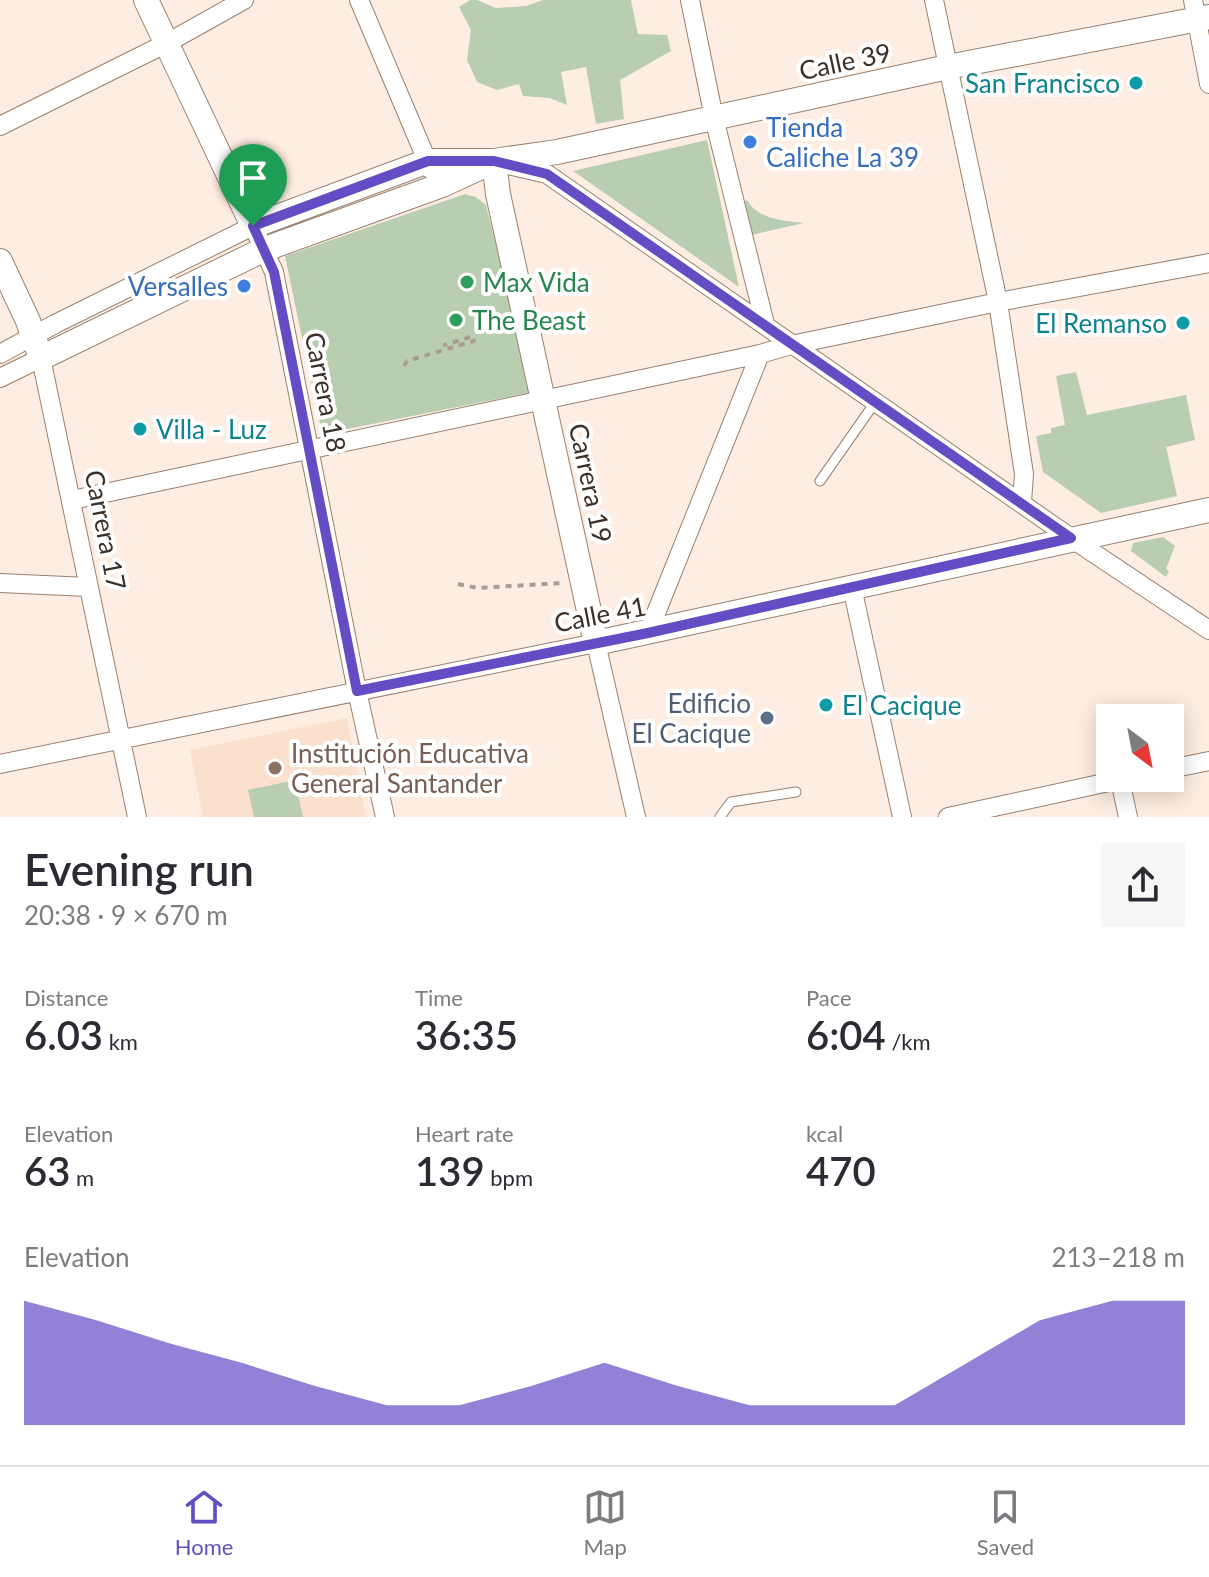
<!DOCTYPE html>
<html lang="en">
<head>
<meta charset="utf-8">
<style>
	:root { --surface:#fff; --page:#f7f7f7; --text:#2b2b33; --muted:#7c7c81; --line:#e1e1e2; --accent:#644cc5 }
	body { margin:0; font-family:Lato,sans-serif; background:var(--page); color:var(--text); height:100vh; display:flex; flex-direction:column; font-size:30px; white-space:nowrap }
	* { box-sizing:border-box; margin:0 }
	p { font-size:26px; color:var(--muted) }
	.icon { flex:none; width:44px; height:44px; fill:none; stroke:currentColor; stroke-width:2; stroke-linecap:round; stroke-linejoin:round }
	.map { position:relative; height:817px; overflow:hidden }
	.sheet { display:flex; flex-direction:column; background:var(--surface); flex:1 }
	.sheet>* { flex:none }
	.needle { width:52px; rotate:148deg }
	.fabs { position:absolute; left:1096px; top:704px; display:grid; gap:16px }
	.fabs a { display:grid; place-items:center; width:88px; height:88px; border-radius:0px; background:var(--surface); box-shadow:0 4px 20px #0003; font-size:40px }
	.pin { position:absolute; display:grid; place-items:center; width:68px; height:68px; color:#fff; margin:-82px -34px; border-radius:50% 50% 50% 0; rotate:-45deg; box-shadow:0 0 8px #0007 }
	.pin .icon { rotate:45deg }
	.round { display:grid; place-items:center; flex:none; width:84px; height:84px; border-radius:0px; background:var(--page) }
	.head { display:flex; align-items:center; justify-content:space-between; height:136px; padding:0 24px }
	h1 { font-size:44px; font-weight:600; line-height:60px }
	.metrics { display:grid; grid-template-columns:repeat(3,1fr); gap:12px; height:136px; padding:8px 24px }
	.metrics div { display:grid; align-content:center }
	.metrics b { font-size:40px; font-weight:600 }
	.metrics small { font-size:22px; font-weight:400 }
	.metrics p { font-size:22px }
	.chart { height:224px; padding:16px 24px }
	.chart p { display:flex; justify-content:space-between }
	.chart svg { width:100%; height:144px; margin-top:8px; fill:var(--accent); opacity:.7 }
	.tab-bar { display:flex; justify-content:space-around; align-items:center; height:112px; border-top:2px solid var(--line); background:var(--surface); font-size:22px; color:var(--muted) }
	.tab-bar a { display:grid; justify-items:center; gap:4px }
	.tab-bar .selected { color:var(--accent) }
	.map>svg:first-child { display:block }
</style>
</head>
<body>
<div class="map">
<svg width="1209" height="817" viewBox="0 0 1209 817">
	<rect width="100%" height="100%" fill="#feede2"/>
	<path fill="#fbe0cd" d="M 347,718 L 366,817 L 203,817 L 190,750 Z"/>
	<path fill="#b9cdb1" d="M 470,0 L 477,0 L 496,8 L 526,6 L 543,0 L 631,0 L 638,34 L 667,35 L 671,51 L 620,80 L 624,119 L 596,124 L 586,67 L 561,72 L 567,105 L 549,98 L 523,96 L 519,84 L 497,90 L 477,82 L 467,60 L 471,30 L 459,7 Z
		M 707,140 L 739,287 L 573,171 Z
		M 465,194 L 476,197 L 486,205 L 533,392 L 322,434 L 285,256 Z
		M 747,200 C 757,219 785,221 804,223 L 751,235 L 742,202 Z
		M 1076,372 L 1087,415 L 1186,395 L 1195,440 L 1166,447 L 1177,496 L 1101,513 L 1043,472 L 1036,436 L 1051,433 L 1051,428 L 1065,425 L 1056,376 Z
		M 1163,537 L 1175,546 L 1166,569 L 1169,571 L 1166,577 L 1131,551 L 1133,543 Z
		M 295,780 L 303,817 L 254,817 L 248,790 Z"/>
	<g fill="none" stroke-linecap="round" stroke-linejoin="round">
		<defs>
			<path id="service" d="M 820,481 L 876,401
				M 720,817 L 731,802 L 796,792"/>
			<path id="minor" d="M 359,0 L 431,170
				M 690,0 L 714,118 L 765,324
				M 934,0 L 998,302 L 1024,474 L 1022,502
				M 1193,0 L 1209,84
				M 0,126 L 167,43 L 244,0
				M 504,164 L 547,174 L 1071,538 L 1209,630
				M 0,354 L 55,324 L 253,226 L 274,272 L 357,691 L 385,817
				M 0,378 L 41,358 L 137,817
				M 72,500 L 760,354 L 791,345 L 998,302 L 1209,263
				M 0,583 L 88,587
				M 852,587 L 902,817
				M 648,633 L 760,354
				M 0,764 L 596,643 L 636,817
				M 1170,769 L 1209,761
				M 1120,780 L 1128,817
				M 948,817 L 1127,778"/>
			<path id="tertiary" d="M 146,0 L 253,226 L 428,161 L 494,161 L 557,152 L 948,67 L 1209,17
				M 0,261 L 28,321 L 41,358 L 265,249 L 442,185 L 494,161 L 498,194 L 596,643 L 1209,510"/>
		</defs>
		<use href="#service" stroke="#99806f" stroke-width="11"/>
		<use href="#minor" stroke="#99806f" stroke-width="20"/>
		<use href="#tertiary" stroke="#99806f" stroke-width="26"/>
		<path stroke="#aa9c93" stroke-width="4" stroke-dasharray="6 6" stroke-linecap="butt" d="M 404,366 L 407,361 L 474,341 L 473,336 L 445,345 L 444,343
			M 458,584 L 478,588 L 562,583"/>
		<use href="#service" stroke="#fff" stroke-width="9"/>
		<use href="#minor" stroke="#fff" stroke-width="18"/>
		<use href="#tertiary" stroke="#fff" stroke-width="24"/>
	</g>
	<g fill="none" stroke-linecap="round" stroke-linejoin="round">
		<defs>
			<path id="route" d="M 428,161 L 494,161 L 547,174 L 1071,538 L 648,633 L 357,691 L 274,272 L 253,226 Z"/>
		</defs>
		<use href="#route" stroke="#fff" stroke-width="16"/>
		<use href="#route" stroke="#644cc5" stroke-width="10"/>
	</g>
	<g fill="#0f9aa8" stroke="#fff" stroke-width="3">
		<circle cx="1136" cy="83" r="8"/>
		<circle cx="1183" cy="323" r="8"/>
		<circle cx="140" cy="429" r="8"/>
		<circle cx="826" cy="705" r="8"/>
	</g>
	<g fill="#3f7fe0" stroke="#fff" stroke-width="3">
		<circle cx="750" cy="142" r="8"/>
		<circle cx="244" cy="286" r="8"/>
	</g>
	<g fill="#2e9e5b" stroke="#fff" stroke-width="3">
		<circle cx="467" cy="282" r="8"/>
		<circle cx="456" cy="320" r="8"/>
	</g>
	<circle fill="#5c6f8a" stroke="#fff" stroke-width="3" cx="767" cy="718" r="8"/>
	<circle fill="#8d6e63" stroke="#fff" stroke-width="3" cx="275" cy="768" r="8"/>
	<g text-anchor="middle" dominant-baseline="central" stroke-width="8" stroke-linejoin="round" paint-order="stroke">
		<g font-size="26" fill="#3b3029" stroke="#fff">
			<text transform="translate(845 61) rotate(-12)">Calle 39</text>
			<text transform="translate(326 392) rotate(79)">Carrera 18</text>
			<text transform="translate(591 483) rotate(78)">Carrera 19</text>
			<text transform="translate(106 530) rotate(79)">Carrera 17</text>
			<text transform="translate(600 614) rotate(-11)">Calle 41</text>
		</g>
		<g font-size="26" fill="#0d838f" stroke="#fff" text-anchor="end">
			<text x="1120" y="83">San Francisco</text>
			<text x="1167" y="323">El Remanso</text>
			<text x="156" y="429" text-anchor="start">Villa - Luz</text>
			<text x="842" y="705" text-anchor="start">El Cacique</text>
		</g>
		<g font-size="26" fill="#366cbe" stroke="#fff" text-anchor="start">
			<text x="766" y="127">Tienda<tspan x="766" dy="30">Caliche La 39</tspan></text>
			<text x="228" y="286" text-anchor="end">Versalles</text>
		</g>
		<g font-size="26" fill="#27864d" stroke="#fff" text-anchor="start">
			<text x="483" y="282">Max Vida</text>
			<text x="472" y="320">The Beast</text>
		</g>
		<g font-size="26" fill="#4e5e75" stroke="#fff" text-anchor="end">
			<text x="751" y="703">Edificio<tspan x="751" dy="30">El Cacique</tspan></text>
		</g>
		<g font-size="26" fill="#785e54" stroke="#fff" text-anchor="start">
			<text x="291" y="753">Institución Educativa<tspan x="291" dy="30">General Santander</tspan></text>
		</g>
	</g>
</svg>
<div class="fabs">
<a><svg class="needle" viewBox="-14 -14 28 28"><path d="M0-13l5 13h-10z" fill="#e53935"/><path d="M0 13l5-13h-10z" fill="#7c7c81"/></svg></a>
</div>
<div class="pin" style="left:253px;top:226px;background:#1e9e55"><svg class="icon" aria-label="arrive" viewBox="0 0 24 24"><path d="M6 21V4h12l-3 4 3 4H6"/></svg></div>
</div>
<section class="sheet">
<div class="head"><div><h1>Evening run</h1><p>20:38 · 9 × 670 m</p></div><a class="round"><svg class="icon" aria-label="share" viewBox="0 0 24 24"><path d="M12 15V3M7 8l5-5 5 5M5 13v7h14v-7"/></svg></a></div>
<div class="metrics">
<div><p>Distance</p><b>6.03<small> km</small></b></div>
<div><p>Time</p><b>36:35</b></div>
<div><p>Pace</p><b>6:04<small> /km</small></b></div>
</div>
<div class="metrics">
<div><p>Elevation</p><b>63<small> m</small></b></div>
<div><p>Heart rate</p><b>139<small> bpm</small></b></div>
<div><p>kcal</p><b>470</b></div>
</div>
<div class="chart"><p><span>Elevation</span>213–218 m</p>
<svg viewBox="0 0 160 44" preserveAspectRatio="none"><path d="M0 44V6L10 12L20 19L30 25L40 32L50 38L60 38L70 32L80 25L90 32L100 38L110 38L120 38L130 25L140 12L150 6L160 6V44z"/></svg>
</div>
</section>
<nav class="tab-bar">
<a class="selected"><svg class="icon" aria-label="home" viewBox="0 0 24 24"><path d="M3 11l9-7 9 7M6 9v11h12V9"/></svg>Home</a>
<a><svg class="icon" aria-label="map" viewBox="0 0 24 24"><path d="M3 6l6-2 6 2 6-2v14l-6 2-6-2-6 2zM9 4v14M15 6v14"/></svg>Map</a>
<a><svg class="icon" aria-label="saved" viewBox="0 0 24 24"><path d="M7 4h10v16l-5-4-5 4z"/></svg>Saved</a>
</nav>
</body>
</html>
